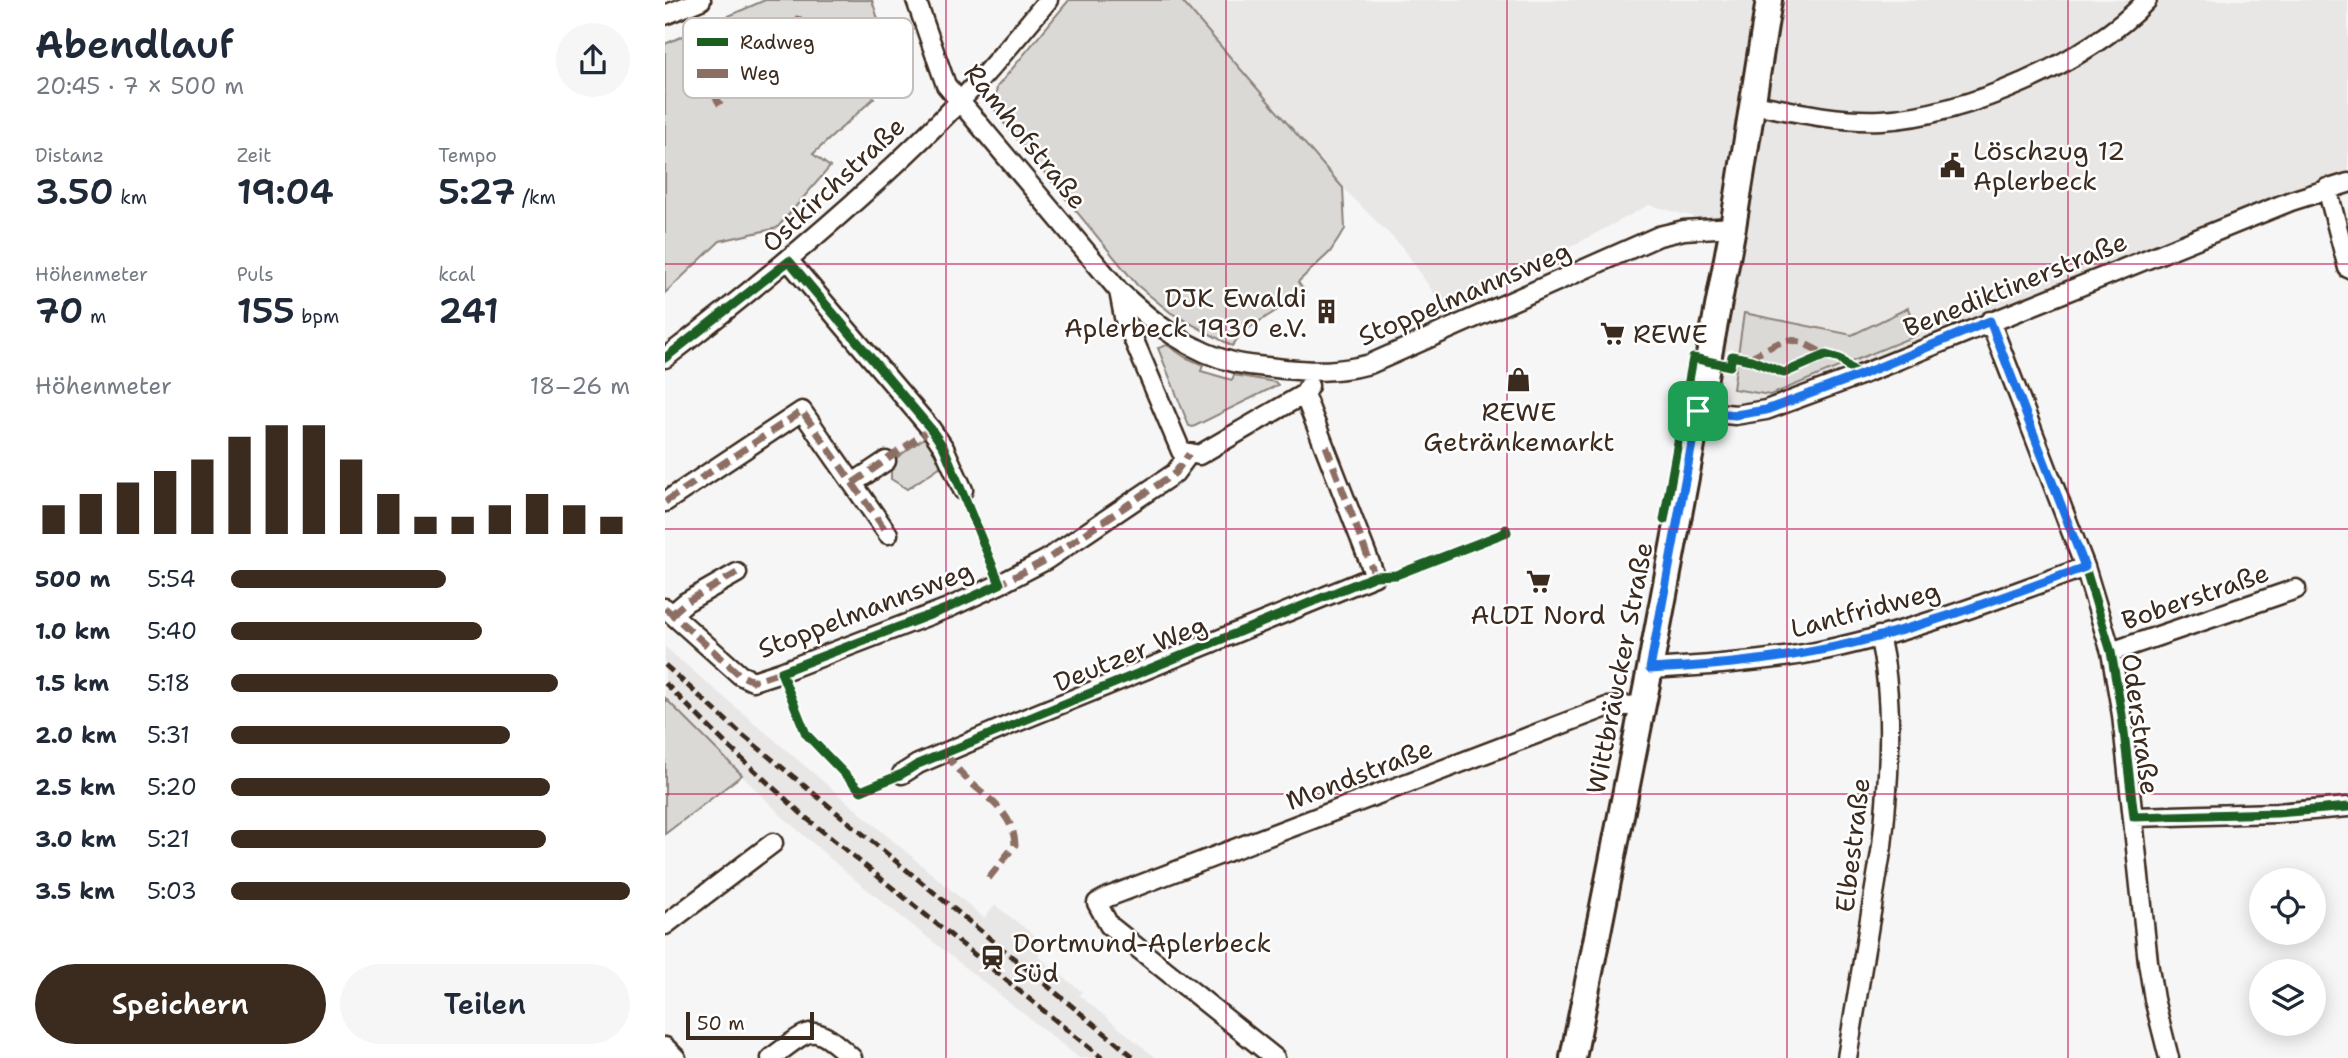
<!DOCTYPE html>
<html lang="de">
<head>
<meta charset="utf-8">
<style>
	:root { --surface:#fff; --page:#f6f6f7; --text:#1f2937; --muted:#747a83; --accent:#3b2a1e }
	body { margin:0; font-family:"Shantell Sans",sans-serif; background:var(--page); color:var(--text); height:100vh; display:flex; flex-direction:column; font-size:26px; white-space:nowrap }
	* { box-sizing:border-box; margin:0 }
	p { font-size:23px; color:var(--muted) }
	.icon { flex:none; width:38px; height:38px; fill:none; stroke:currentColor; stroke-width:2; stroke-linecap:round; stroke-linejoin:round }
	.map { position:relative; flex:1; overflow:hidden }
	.drawer { display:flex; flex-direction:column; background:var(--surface); width:665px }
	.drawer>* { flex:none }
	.fabs { position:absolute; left:1584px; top:868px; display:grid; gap:14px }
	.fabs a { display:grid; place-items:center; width:77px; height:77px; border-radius:50%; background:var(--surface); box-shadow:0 4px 18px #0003; font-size:35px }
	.scale { position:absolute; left:21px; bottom:18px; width:128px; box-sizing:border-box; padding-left:7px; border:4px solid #3b2a1e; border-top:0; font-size:19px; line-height:24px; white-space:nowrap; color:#3b2a1e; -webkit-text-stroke:5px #fff; paint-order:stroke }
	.pin { position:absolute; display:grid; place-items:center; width:60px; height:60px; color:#fff; margin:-30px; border-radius:14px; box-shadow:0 4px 10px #0006 }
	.round { display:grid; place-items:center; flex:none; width:74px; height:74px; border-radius:37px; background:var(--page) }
	.headline { display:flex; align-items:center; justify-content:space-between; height:119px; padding:0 35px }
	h1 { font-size:38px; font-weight:600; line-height:52px }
	.figures { display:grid; grid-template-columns:repeat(3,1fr); gap:10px; height:119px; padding:7px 35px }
	.figures div { display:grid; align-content:center }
	.figures b { font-size:35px; font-weight:600 }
	.figures small { font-size:19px; font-weight:400 }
	.figures p { font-size:19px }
	.chart { height:196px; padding:14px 35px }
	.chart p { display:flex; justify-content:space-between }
	.chart svg { width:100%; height:126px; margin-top:7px; stroke:var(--accent); stroke-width:6 }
	.action { display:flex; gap:14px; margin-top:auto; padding:14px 35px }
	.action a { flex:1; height:80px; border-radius:42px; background:var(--accent); color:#fff; font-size:28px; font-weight:600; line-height:80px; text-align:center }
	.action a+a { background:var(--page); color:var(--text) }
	ul { padding:0 35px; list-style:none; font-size:23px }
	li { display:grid; grid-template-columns:112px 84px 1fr; align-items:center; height:52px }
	li i { height:18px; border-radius:9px; background:var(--accent) }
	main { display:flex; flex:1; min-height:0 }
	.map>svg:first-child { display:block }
</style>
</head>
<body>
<main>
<section class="drawer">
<div class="headline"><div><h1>Abendlauf</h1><p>20:45 · 7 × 500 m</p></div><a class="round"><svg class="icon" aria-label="share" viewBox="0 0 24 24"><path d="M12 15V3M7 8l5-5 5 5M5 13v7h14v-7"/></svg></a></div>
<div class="figures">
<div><p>Distanz</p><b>3.50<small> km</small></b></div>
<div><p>Zeit</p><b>19:04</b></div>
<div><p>Tempo</p><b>5:27<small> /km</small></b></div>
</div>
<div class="figures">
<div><p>Höhenmeter</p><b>70<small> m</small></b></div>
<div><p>Puls</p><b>155<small> bpm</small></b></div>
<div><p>kcal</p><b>241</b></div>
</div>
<div class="chart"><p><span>Höhenmeter</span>18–26 m</p>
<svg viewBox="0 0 160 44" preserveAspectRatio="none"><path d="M5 44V34M15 44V30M25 44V26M35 44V22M45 44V18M55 44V10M65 44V6M75 44V6M85 44V18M95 44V30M105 44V38M115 44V38M125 44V34M135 44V30M145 44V34M155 44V38"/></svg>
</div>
<ul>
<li><b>500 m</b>5:54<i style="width:54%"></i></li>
<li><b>1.0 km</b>5:40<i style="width:63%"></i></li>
<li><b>1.5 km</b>5:18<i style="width:82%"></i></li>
<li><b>2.0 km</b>5:31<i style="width:70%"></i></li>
<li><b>2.5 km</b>5:20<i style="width:80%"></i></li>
<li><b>3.0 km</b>5:21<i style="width:79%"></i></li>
<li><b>3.5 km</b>5:03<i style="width:100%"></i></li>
</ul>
<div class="action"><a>Speichern</a><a>Teilen</a></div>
</section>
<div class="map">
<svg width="1683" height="1058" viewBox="0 0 1683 1058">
	<rect width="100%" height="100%" fill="#f7f6f6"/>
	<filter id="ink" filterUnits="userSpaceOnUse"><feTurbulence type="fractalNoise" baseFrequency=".0143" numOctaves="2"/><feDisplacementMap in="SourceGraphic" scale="14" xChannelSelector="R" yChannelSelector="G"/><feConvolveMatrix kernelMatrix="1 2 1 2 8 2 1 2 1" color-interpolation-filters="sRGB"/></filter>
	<g filter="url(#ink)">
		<path fill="#e9e7e6" d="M 516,0 L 1683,0 L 1683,180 L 1101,410 L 1033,411 L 1068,227 L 984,205 L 782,313 L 739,249 L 678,188 Z
			M 0,647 L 319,918 L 330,905 L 379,943 L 382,945 L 373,956 L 417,992 L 414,995 L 491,1058 L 414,1058 L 184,875 L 119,818 L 0,698 Z"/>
		<path fill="#dbd9d6" stroke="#8b827a" stroke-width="2" d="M 100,0 L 207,0 L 218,35 L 183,61 L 209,98 L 148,154 L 165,167 L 112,228 L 55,241 L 0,293 L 0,44 Z
			M 404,0 L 516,0 L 678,188 L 680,229 L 665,252 L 633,282 L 640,292 L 578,332 L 567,346 L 506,313 L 472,285 L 338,122 L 329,108 L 332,87 Z
			M 1243,308 L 1252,335 L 1105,395 L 1068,389 L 1079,313 L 1187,335 Z
			M 502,345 L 520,357 L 538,365 L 536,371 L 567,380 L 569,375 L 610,382 L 613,385 L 528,427 L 524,426 L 493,348 Z
			M 262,436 L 279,464 L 242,489 L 226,479 L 226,470 L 223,464 Z
			M 0,698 L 77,775 L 0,834 Z"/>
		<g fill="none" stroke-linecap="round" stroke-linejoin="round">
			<defs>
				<path id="street" d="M 251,0 L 281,85 L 454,291 C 487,322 526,353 572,363 C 587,366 604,367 620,369 C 650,372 675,372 705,364 L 994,236 L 1019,230 L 1068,227
					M 0,15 L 36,0
					M 1089,104 C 1130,112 1173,122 1216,120 C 1300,116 1425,62 1482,0
					M 1662,188 L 1683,268
					M 124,261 L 266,429 L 279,448 L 298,490
					M 454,291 L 459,317 L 516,451 L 534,455 L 639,394 L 644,386
					M 1325,321 L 1420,567 L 1446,652 L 1457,715 L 1483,962 L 1489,999 L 1504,1058
					M 0,358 C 104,278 205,194 296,100 C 327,68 355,34 383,0
					M 1033,411 L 1070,415 L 1101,410 L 1193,376 L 1626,201 L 1683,183
					M 188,483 L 221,461
					M 0,502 L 137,411 L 223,534
					M 0,608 L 75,675 L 88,681 L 116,672 L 283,608 L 335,584 L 381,560 L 510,473 L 524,454
					M 7,614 L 21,602 L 72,573
					M 1446,652 L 1631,589
					M 985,669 C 1041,666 1095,662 1150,652 C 1242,634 1332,599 1420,567
					M 237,774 L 253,764 L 347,724 L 710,576 L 639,394
					M 1469,817 L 1612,813 L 1683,807
					M 0,925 L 108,843
					M 0,1047 L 11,1058
					M 106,1058 C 147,1028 146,1021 187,1058
					M 610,1058 L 444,925 L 432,903 L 443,897 L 942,707 L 978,705
					M 1182,1058 L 1217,846 C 1224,781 1230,699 1214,636"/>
				<path id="secondary" d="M 908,1058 L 985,669 L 1068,227 L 1104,0"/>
			</defs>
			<use href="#street" stroke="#3b2a1e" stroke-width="23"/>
			<use href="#secondary" stroke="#3b2a1e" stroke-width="30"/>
			<use href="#street" stroke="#fff" stroke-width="18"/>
			<use href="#secondary" stroke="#fff" stroke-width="24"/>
			<path stroke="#3b2a1e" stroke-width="5" stroke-dasharray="10 5" stroke-linecap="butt" d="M 0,665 L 74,732 L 470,1058
				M 0,683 L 62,745 L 140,817 L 437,1058"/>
			<path stroke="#8d6e63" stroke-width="7" stroke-dasharray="14 7" stroke-linecap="butt" d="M 37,58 L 31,68 L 38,76 L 56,106
				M 131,77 L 139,49 L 125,35 L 125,29 L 133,21 L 134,16
				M 1086,360 L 1088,356 C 1127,336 1122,334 1161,355
				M 661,446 L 710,576
				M 188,483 L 266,429
				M 0,502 L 137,411 L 223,534
				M 330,587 L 381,560 L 510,473 L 524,454
				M 0,608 L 75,675 L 88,681 L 122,670
				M 7,614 L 21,602 L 72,573
				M 280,753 C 286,760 291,768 298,775 C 318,796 349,811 350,845 L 322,880"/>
			<defs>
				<path id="cycleway" d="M 0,358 L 124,261 L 266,429 L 279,448 L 335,584 L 283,608 L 116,672 L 141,734 L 196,791 L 237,774 L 253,764 L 710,576 L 731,575 L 842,532 L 841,529
					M 999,520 L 1028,358 L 1065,366 L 1067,356 L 1086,360 L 1119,373 L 1161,355 L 1175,359 L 1193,376 L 1325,321 L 1420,567 L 1446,652 L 1457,715 L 1469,817 L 1612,813 L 1683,807"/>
			</defs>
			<use href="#cycleway" stroke="#fff" stroke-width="13"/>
			<use href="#cycleway" stroke="#1b5e20" stroke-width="9"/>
		</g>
	</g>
	<g fill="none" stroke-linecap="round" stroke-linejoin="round" filter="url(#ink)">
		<defs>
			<path id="route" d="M 1325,321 L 1420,567 C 1332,599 1242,634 1150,651 C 1095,662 1041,666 985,669 L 1033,411 L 1070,415 L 1101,410 L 1193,376 Z"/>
		</defs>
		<use href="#route" stroke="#fff" stroke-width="14"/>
		<use href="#route" stroke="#1a73e8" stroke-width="9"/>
	</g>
	<path fill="none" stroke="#c2185b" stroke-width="2" stroke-opacity="0.55" d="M 281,0 L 281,1058M 561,0 L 561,1058M 842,0 L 842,1058M 1122,0 L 1122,1058M 1403,0 L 1403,1058M 0,264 L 1683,264M 0,529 L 1683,529M 0,794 L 1683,794"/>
	<defs>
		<symbol id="civic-bare" viewBox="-9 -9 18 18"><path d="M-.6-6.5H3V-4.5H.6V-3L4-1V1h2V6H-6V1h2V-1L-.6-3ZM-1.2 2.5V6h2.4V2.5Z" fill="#3b2a1e" stroke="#fff" stroke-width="2.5" paint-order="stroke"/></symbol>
		<symbol id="building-bare" viewBox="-9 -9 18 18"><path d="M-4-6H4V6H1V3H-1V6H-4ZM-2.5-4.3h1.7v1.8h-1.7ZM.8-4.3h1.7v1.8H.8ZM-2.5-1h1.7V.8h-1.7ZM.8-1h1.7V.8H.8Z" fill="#3b2a1e" stroke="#fff" stroke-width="2.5" paint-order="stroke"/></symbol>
		<symbol id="supermarket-bare" viewBox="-9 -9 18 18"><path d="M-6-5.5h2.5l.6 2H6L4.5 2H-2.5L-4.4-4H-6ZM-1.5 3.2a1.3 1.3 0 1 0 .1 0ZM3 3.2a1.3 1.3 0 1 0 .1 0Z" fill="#3b2a1e" stroke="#fff" stroke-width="2.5" paint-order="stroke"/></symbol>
		<symbol id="shop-bare" viewBox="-9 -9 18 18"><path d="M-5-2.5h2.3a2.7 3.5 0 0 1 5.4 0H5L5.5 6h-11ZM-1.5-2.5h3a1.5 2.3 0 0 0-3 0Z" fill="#3b2a1e" stroke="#fff" stroke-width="2.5" paint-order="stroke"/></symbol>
		<symbol id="station-bare" viewBox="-9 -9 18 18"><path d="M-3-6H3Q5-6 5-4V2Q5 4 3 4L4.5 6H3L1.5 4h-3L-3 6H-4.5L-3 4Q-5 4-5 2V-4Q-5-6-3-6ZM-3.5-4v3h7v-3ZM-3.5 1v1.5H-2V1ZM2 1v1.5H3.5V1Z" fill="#3b2a1e" stroke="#fff" stroke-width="2.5" paint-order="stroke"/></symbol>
	</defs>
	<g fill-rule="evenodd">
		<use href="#civic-bare" x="1270" y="148" width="35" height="35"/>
		<use href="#building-bare" x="644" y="294" width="35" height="35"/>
		<use href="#supermarket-bare" x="930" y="316" width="35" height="35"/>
		<use href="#shop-bare" x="836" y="362" width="35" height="35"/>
		<use href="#supermarket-bare" x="856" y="564" width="35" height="35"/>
		<use href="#station-bare" x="310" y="940" width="35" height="35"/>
	</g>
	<g text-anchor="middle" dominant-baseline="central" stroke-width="5" stroke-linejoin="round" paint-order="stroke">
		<g font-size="26" fill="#3b2a1e" stroke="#fff">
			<text transform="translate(361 136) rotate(51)">Ramhofstraße</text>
			<text transform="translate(168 184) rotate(-43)">Ostkirchstraße</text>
			<text transform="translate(1350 284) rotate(-22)">Benediktinerstraße</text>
			<text transform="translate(799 293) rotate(-23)">Stoppelmannsweg</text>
			<text transform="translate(1530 596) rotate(-19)">Boberstraße</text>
			<text transform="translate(200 609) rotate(-21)">Stoppelmannsweg</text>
			<text transform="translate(1200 609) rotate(-15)">Lantfridweg</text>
			<text transform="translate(465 653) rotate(-22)">Deutzer Weg</text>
			<text transform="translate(954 668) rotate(-79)">Wittbräucker Straße</text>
			<text transform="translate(1476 724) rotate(82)">Oderstraße</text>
			<text transform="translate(694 774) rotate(-21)">Mondstraße</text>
			<text transform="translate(1187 845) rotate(-83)">Elbestraße</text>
		</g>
		<g font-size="26" fill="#3b2a1e" stroke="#fff" text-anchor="start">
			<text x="1308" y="150">Löschzug 12<tspan x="1308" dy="30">Aplerbeck</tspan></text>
			<text x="642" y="297" text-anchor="end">DJK Ewaldi<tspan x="642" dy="30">Aplerbeck 1930 e.V.</tspan></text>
			<text x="968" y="333">REWE</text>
			<text x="854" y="411" text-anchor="middle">REWE<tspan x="854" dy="30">Getränkemarkt</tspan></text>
			<text x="873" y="614" text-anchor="middle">ALDI Nord</text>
			<text x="348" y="942">Dortmund-Aplerbeck<tspan x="348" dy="30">Süd</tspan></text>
		</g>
	</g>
	<rect x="18" y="18" width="230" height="80" rx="10" fill="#fff" stroke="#c4bfbc" stroke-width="2"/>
	<rect x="32" y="38" width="31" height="8" fill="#1b5e20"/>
	<rect x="32" y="69" width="31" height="9" fill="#8d6e63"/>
	<g font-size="19" fill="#3b2a1e">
		<text x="75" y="49">Radweg</text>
		<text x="75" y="80">Weg</text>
	</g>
</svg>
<div class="fabs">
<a><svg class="icon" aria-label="locate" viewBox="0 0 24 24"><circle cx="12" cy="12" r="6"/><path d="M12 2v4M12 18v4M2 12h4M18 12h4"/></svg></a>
<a><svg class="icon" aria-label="layers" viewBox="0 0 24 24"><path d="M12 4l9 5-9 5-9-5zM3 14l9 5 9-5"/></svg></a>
</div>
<div class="scale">50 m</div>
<div class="pin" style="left:1033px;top:411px;background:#1e9e55"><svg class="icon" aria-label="arrive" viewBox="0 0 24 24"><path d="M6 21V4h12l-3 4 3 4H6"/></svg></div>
</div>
</main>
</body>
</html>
